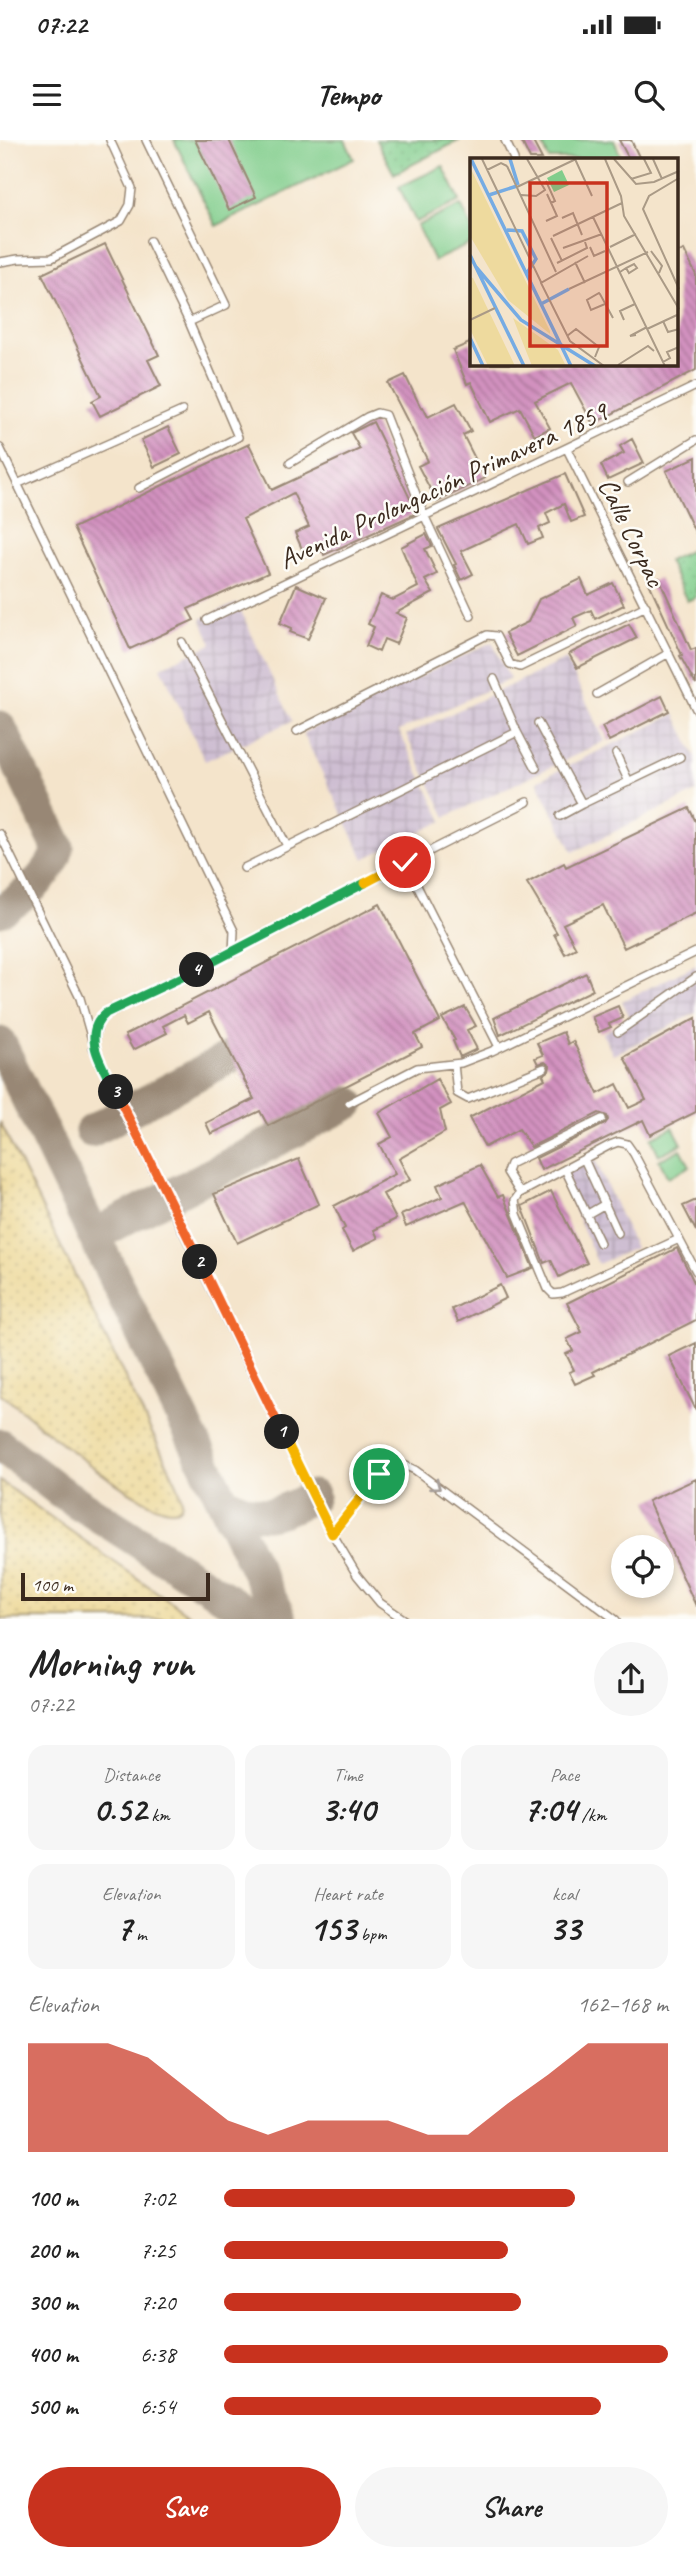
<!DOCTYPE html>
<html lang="en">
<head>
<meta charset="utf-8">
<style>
	:root { --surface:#fff; --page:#f6f6f6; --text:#222; --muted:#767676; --accent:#c8321e }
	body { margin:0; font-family:Caveat,sans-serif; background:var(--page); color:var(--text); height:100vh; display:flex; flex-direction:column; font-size:26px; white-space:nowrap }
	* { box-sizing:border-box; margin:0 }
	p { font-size:23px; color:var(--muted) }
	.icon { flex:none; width:38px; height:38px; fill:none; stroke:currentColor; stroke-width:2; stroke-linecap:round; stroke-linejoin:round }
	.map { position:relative; height:1479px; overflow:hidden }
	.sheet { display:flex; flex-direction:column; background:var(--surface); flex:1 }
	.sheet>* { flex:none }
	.controls { position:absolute; left:611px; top:1395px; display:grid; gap:14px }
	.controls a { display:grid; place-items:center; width:63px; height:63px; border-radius:50%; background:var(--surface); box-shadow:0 4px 10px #0003; font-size:35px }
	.scale { position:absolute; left:21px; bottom:18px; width:189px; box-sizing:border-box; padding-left:7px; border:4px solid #3b2a1e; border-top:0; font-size:19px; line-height:24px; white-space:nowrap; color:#3b2a1e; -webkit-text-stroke:5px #fdfcf7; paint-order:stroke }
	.pin { position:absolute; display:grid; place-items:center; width:60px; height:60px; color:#fff; margin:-30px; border:4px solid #fff; border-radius:50%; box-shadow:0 2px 7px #0007 }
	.km { position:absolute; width:35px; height:35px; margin:-18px; border-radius:50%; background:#222; color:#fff; font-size:19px; line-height:35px; text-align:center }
	.round { display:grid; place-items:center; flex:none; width:74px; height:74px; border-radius:37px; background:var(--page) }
	.overview { display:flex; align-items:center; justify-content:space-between; height:119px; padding:0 28px }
	h1 { font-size:38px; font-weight:700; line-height:52px }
	.stats { display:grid; grid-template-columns:repeat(3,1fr); gap:10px; height:119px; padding:7px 28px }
	.stats div { display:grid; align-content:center; border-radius:18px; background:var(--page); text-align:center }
	.stats b { font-size:35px; font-weight:700 }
	.stats small { font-size:19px; font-weight:400 }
	.stats p { font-size:19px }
	.chart { height:196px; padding:14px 28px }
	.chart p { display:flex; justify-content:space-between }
	.chart svg { width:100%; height:126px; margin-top:7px; fill:var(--accent); opacity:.7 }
	.primary-button { display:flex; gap:14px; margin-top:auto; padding:14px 28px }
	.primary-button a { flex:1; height:80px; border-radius:42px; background:var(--accent); color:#fff; font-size:28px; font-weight:700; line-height:80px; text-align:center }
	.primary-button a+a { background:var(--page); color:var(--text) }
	ul { padding:0 28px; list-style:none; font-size:23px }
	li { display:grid; grid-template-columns:112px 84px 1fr; align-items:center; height:52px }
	li i { height:18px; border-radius:9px; background:var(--accent) }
	.status { display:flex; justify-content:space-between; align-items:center; height:49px; padding:0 35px; background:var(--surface); direction:ltr }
	.status svg { height:19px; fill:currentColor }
	header { display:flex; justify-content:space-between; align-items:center; height:91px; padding:0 28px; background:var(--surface); font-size:32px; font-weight:700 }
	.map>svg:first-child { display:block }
</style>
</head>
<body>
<div class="status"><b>07:22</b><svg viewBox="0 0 49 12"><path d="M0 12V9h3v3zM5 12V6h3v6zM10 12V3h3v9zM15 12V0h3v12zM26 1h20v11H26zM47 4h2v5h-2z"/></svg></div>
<header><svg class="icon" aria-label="menu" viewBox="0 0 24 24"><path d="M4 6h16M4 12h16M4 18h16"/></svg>Tempo<svg class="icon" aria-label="search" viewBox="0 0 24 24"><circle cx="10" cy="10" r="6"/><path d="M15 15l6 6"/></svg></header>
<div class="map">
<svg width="696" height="1480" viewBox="0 0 696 1480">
	<defs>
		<pattern id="industrial-grid" width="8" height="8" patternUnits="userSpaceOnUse" patternTransform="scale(1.75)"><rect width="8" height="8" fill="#cebed2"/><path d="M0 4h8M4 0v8" fill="none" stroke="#b2a3b4"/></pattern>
		<pattern id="grass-dots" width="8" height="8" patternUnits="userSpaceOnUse" patternTransform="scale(1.75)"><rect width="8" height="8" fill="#81cd8c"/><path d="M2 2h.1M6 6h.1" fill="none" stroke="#70b078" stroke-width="1.8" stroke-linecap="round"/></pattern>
		<pattern id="sand-dots" width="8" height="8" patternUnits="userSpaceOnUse" patternTransform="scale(1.75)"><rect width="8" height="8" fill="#eeda9e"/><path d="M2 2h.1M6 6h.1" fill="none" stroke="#cdbb88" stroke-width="1.8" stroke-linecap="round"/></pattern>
		<pattern id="building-back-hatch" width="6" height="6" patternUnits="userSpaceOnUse" patternTransform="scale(1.75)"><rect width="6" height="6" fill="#d291bf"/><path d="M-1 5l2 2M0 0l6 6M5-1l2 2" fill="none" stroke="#ac779b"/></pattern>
	</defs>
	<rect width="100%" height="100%" fill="#fdfcf7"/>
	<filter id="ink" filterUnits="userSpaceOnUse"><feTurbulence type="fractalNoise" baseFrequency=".0143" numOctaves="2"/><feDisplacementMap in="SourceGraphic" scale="14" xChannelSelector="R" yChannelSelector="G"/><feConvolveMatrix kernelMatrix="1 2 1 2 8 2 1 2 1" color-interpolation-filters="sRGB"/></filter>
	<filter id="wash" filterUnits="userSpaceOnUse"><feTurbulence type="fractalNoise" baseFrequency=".00686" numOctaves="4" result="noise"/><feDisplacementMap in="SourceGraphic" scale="28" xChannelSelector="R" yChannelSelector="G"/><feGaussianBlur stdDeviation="1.57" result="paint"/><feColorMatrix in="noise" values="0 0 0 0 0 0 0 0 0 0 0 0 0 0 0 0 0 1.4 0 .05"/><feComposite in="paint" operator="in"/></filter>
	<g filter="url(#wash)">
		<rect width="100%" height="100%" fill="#f4e4cb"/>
		<path fill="url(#industrial-grid)" d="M 237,463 L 292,581 L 205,621 L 161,527 L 212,504 L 201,479 Z
			M 492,502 L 510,539 L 399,591 L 443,681 L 364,719 L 303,593 Z
			M 566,519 L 605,601 L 446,677 L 406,595 Z
			M 675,574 L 696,617 L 696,652 L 573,712 L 537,641 Z
			M 696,825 L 696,873 L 613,915 L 602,893 L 631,879 L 622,861 Z
			M 595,1019 L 635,1108 L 598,1124 L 559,1035 Z"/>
		<path fill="url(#grass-dots)" stroke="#5e7c55" stroke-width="2" d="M 376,0 L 460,0 L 394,34 Z
			M 696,408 L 696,457 L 687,461 L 668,421 Z"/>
		<path fill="url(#sand-dots)" stroke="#94825e" stroke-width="2" d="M 0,982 L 177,1344 C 179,1350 184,1359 181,1365 C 167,1397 19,1268 0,1253 Z
			M 0,1341 L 195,1479 L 0,1479 Z"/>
		<path fill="#81cd8c" stroke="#5e7c55" stroke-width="2" d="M 174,0 L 345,0 L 354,19 L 216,86 Z
			M 545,0 L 614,0 L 622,19 L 549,19 L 541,1 Z
			M 443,26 L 460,61 L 416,82 L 399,47 Z
			M 461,65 L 472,88 L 472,103 L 434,121 L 417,86 Z
			M 673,987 L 682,1004 L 659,1015 L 651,998 Z
			M 681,1009 L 690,1026 L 668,1038 L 659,1020 Z"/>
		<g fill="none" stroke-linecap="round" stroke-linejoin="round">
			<path stroke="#988774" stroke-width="33" d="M 0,587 L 58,707 C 54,732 21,760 0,771
				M 0,903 L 281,1480
				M 91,991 L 232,916
				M 97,1099 L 105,1090 L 115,1084 L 349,963
				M 0,1305 L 58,1350 L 260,1480
				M 223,1360 C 261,1382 277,1376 313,1356"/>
		</g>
		<g id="blocks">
			<path fill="url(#building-back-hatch)" d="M 195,0 L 229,0 L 256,57 L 229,70 Z
				M 521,0 L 532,0 L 542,19 L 530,19 Z
				M 619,0 L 631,0 L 640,19 L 629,19 Z
				M 105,104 L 159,215 L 148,220 L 161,246 L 100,276 L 92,261 L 101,256 L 42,134 Z
				M 684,110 L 696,135 L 696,230 L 593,284 L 571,243 L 535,261 L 550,288 L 535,296 L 520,268 L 490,282 L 471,242 L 467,244 L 453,210 L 472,202 L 472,224 L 677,224 L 677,113 Z
				M 405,235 L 421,268 L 423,267 L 428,277 L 456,263 L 471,291 L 463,295 L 485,338 L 437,362 L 418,326 L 428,321 L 388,243 Z
				M 373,282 L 417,373 L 324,415 L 323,412 L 302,409 L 295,393 L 309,387 L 293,353 L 243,379 L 268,433 L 188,469 L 194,480 L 130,509 L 73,388 L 249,304 L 272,350 L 360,309 L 351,293 Z
				M 168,287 L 181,314 L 154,327 L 141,300 Z
				M 632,299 L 644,323 L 608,340 L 601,325 L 624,313 L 620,306 Z
				M 696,317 L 696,394 L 666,331 Z
				M 565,334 L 584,377 L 571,382 L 564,364 L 546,373 L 550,383 L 539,388 L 543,398 L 528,404 L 519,384 L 461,411 L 473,434 L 461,440 L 454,425 L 456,424 L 438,389 Z
				M 426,394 L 432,406 L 425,409 L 437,434 L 425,440 L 433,453 L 396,473 L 407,478 L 396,504 L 384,499 L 379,512 L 366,506 L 374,487 L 368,484 L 381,455 L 393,460 L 418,447 L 401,407 Z
				M 659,438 L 691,510 L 696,508 L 696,545 L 680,516 L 682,515 L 649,443 Z
				M 581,439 L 588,455 L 613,443 L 624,465 L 595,479 L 591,470 L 573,478 L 577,486 L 517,516 L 505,493 L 528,482 L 539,459 Z
				M 296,445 L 326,458 L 308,499 L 290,492 L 292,488 L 280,483 Z
				M 629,484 L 637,498 L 577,528 L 569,514 Z
				M 662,556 L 669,571 L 609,601 L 602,587 Z
				M 689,668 L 696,682 L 696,773 L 624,808 L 603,765 L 563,784 L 576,808 L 565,814 L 554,794 L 557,793 L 527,743 L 564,723 L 566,727 Z
				M 380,764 L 440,881 L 415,894 L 422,907 L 268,986 L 260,971 L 211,994 L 206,983 L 254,959 L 209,872 L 188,883 L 184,875 L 163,886 L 167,893 L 133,910 L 125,895 Z
				M 586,833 L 593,850 L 500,895 L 494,878 Z
				M 618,866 L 623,878 L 609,884 L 611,887 L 599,892 L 592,877 Z
				M 465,867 L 476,886 L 467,890 L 477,909 L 460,917 L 453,901 L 455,900 L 442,878 Z
				M 696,878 L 696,972 L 650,995 L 643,980 L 541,1030 L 536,1018 L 605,984 L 608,980 L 607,976 L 599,973 L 531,1007 L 519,989 L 485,1007 L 469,978 L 545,939 L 543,935 L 549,931 L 550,926 L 545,922 L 538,924 L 535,918 L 543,915 L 537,903 L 563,892 L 568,904 L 573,901 L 598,954 L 617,944 L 629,968 L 646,960 L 624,917 Z
				M 437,939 L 451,964 L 440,970 L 445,992 L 399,1019 L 410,1040 L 383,1054 L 396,1079 L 374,1090 L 378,1098 L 353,1111 L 342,1090 L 345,1088 L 334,1066 L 395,1034 L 379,1004 L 392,997 L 379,973 Z
				M 299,1019 L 319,1064 L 237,1103 L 214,1054 Z
				M 480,1025 L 498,1057 L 503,1055 L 533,1128 L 507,1138 L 465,1061 L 406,1087 L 401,1075 L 442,1057 L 437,1045 Z
				M 551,1051 L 587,1123 L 559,1137 L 551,1120 L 544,1123 L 522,1066 Z
				M 696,1060 L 696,1091 L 683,1066 Z
				M 677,1108 L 696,1146 L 696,1180 L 593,1232 L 595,1235 L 575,1244 L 569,1232 L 574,1230 L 566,1214 L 573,1211 L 567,1199 L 582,1192 L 567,1163 Z
				M 500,1145 L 506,1158 L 458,1182 L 452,1169 Z
				M 696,1203 L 696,1270 L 669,1216 Z
				M 696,1339 L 696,1466 L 648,1361 Z"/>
		</g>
	</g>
	<g filter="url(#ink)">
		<use href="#blocks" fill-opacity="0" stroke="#988774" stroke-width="2"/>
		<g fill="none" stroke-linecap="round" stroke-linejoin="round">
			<defs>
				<path id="service" d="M 146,0 L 226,165 L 189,182
					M 505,0 L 514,19
					M 0,122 L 18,119 L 52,118 L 121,81 L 130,65 L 132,48 L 110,0
					M 0,308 L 234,791 L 233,813
					M 567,309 L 696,569
					M 290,323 L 367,277 L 377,273 L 385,275 L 425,377 L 471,476
					M 628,342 L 696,300
					M 17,344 L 182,271
					M 139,348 L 238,297 L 189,182 L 150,101
					M 207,480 L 696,246
					M 182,502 L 287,706
					M 597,554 L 669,513
					M 538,583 L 582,664 L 680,617
					M 297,591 L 487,495 L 496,496 L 510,524 L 520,527 L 646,466
					M 517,592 L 536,628
					M 616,614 L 629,642
					M 560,676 L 582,664
					M 0,694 L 80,858 L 92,900
					M 405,722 L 499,907
					M 244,728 L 517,592 L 494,539
					M 618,892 L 696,837
					M 454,924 L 457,953 L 468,959 L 544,928
					M 349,963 L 417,928 L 461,923 L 492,911 L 696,812
					M 584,1019 L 618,1093
					M 565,1029 L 600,1103
					M 520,1053 L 507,1032 L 510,1024 L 602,979
					M 586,1075 L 605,1064
					M 679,1099 L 562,1153 L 553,1154 L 548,1149 L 517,1074 L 515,1060 L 520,1053 L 610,1005 L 618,1002 L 627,1004 L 634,1014 L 688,1116 L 696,1131
					M 333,1394 C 345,1377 374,1329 394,1325 C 402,1323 408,1327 415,1330 L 616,1480
					M 405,1480 L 380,1463 L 357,1435 L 322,1376 L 93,907 L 98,883 L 106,873 C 248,806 386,732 527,662"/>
			</defs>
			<use href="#service" stroke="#988774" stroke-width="10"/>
			<use href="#service" stroke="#fff" stroke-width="7"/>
		</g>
		<defs><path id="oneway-chevron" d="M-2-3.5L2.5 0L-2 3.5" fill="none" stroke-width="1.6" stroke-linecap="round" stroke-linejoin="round" transform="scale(1.75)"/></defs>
		<use stroke="#a79f9a" href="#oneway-chevron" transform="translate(436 1346) rotate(37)"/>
	</g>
	<g fill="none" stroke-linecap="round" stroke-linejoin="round" filter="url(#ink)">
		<defs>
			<path id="split-1" d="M 282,1292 L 332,1394 L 379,1334"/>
			<path id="split-2" d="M 200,1122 L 282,1292"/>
			<path id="split-3" d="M 116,952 L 200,1122"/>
			<path id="split-4" d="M 116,952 C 104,929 79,895 106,873 L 197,830"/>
			<path id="split-5" d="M 197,830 L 365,743"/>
			<path id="split-6" d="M 365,743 L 405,722"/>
		</defs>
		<use href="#split-1" stroke="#fff" stroke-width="14"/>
		<use href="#split-2" stroke="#fff" stroke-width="14"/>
		<use href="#split-3" stroke="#fff" stroke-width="14"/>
		<use href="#split-4" stroke="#fff" stroke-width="14"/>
		<use href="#split-5" stroke="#fff" stroke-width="14"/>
		<use href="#split-6" stroke="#fff" stroke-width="14"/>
		<use href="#split-1" stroke="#f5b400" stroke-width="9"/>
		<use href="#split-2" stroke="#f0652b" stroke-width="9"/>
		<use href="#split-3" stroke="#f0652b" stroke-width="9"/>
		<use href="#split-4" stroke="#22a559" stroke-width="9"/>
		<use href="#split-5" stroke="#22a559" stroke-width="9"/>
		<use href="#split-6" stroke="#f5b400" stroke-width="9"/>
	</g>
	<g text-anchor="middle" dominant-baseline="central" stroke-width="5" stroke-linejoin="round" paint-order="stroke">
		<g font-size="28" fill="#3b2a1e" stroke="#fdfcf7">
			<text transform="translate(443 345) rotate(-25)">Avenida Prolongación Primavera 1859</text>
			<text transform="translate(632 392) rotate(64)">Calle Corpac</text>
		</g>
	</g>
	<g transform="translate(470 18)">
		<rect width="208" height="208" fill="#f4e4cb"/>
		<path d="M 0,9 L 80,173 L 80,176 L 38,142 L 0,78 ZM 0,119 L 3,120 L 45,208 L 18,208 L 0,171 ZM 43,160 L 88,192 L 96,208 L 62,208 Z" fill="#eeda9e"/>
		<path d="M 92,12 L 99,27 L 84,34 L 77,20 Z" fill="#81cd8c"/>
		<path fill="none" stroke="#75abe3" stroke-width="3.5" d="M 1,1 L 101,208M 40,1 L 48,27M 19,37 L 47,28M 37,72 L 52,73 L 66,101 L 57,115M 0,97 L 54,208M 6,109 L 51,162 L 125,208M 71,146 L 99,131M 0,180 L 13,208"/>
		<path fill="none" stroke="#aa9a86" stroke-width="2" d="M 12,1 L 71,124M 105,1 L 122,38M 135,1 L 151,38 L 154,58 L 209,151M 144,1 L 166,26 L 184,24 L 209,13M 183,1 L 192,21M 37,8 L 86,114M 17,12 L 31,5 L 37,8M 209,20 L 179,38 L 173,51 L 209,131M 161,21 L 181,15 L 174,1M 76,23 L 85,43 L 81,45M 47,29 L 106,1M 51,37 L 66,38 L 75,32 L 57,1M 123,59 L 195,208M 92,60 L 103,55 L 112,77M 76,63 L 87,58 L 77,36M 83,78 L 152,45M 81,80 L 92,103M 120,89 L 124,98 L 135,93M 140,89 L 166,76M 93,90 L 132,76M 181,93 L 192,108 L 189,115M 118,98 L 71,125 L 100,183 L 134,208M 105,104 L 115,125M 87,105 L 117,90 L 115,84M 150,114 L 156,110 L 164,106 L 167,110 L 159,115 L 156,110M 99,131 L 178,94M 135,146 L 121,152 L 117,142 L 129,135 L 130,136 L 143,160M 0,162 L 25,150M 154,162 L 150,153 L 165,146M 193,163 L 198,174 L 209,171M 177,171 L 207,157M 166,177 L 160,178 L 177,169M 97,178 L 106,171 L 129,189 L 125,199M 193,204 L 200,200 L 197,194 L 209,189M 148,207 L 178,188 L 184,193"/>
		<path fill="#c8321e" fill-opacity="0.15" stroke="#c8321e" stroke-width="3.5" d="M 60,25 L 137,25 L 137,188 L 60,188 Z"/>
		<rect width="208" height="208" fill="none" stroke="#3b2a1e" stroke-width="3.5"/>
	</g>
</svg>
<div class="controls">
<a><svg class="icon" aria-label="locate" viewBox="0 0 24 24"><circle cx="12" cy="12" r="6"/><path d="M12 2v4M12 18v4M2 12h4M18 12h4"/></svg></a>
</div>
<div class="scale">100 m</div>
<div class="pin" style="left:379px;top:1334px;background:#1e9e55"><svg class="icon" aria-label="arrive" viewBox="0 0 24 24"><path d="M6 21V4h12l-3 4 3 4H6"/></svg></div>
<div class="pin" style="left:405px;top:722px;background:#d93025"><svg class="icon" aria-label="check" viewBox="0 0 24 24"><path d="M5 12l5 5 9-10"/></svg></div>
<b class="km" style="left:282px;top:1292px">1</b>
<b class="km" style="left:200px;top:1122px">2</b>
<b class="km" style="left:116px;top:952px">3</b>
<b class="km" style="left:197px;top:830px">4</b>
</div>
<section class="sheet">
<div class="overview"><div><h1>Morning run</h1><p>07:22</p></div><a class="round"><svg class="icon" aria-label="share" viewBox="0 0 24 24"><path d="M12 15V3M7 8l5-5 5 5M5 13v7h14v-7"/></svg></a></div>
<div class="stats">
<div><p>Distance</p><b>0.52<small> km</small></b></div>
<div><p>Time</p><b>3:40</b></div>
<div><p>Pace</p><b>7:04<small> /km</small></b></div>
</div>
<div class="stats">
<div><p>Elevation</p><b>7<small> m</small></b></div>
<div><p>Heart rate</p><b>153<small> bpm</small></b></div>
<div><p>kcal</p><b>33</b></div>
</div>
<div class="chart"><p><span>Elevation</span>162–168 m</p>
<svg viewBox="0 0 160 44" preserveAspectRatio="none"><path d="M0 44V6L10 6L20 6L30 11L40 22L50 33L60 38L70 33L80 33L90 33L100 38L110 38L120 27L130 17L140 6L150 6L160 6V44z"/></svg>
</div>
<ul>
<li><b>100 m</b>7:02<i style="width:79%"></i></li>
<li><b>200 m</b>7:25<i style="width:64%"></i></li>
<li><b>300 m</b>7:20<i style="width:67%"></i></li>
<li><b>400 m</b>6:38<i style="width:100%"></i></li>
<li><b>500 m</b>6:54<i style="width:85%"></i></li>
</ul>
<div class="primary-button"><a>Save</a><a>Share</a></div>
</section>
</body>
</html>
